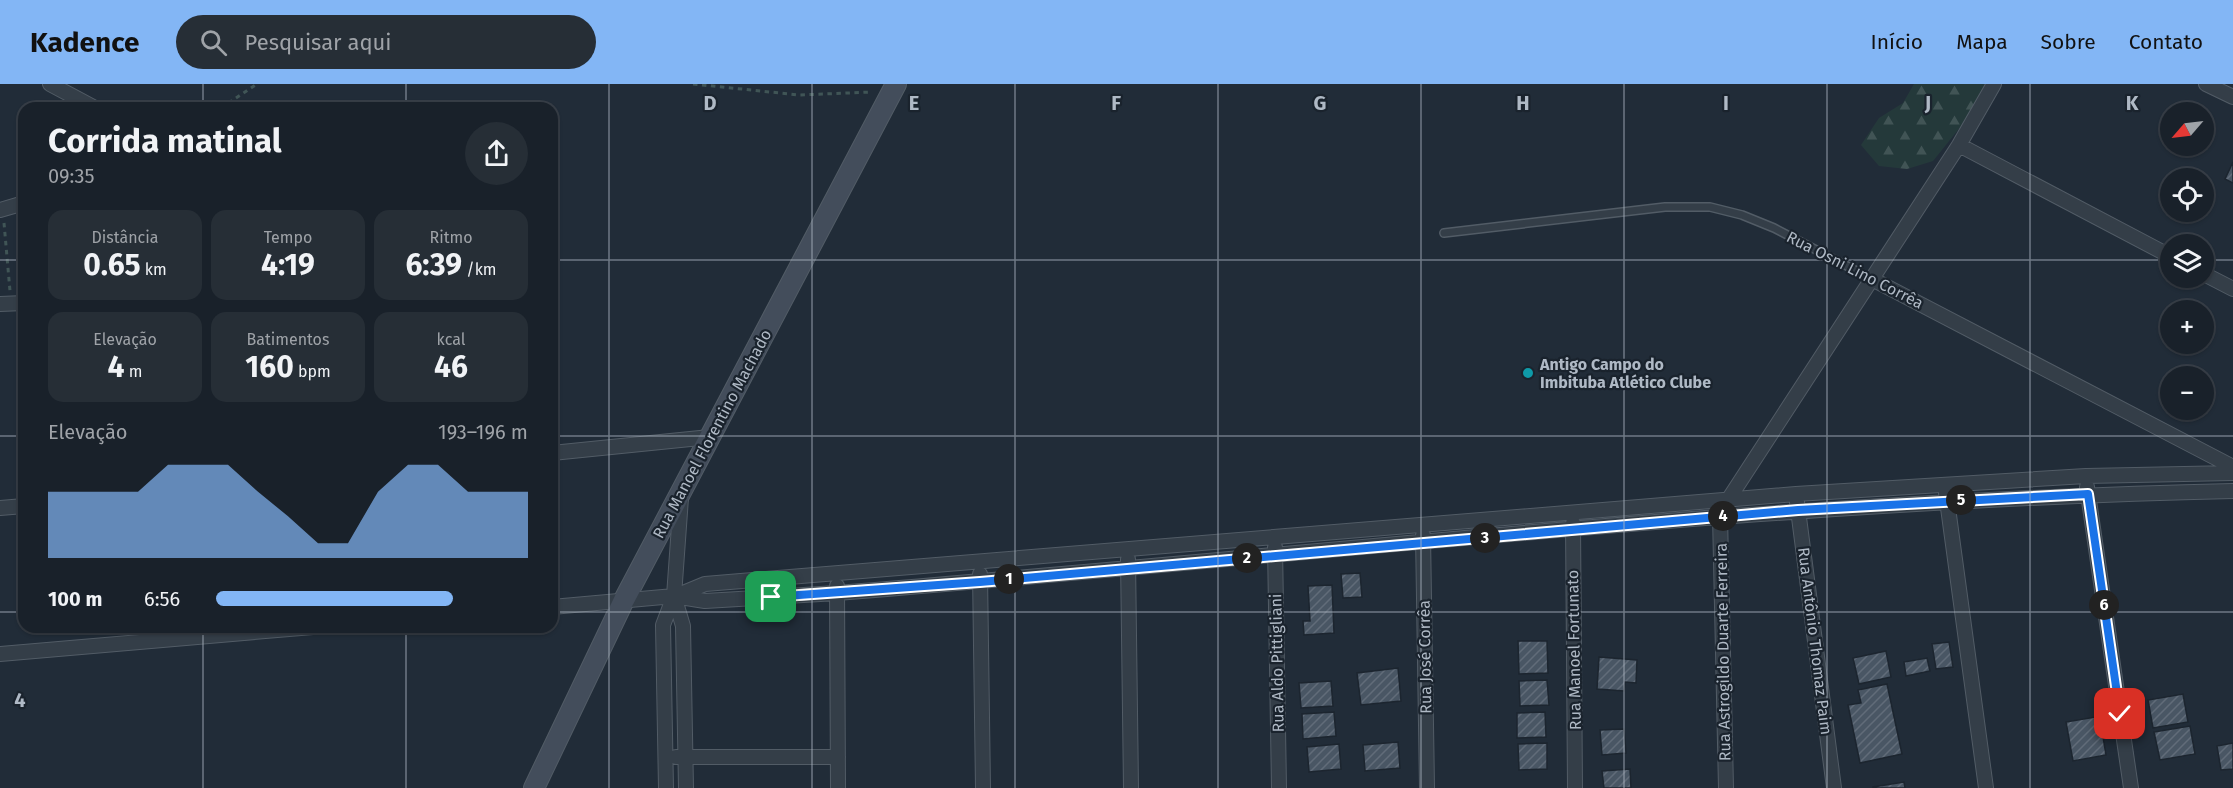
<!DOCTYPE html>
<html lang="pt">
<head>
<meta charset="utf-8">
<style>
	:root { --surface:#19212a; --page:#262e36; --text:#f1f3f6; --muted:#9fa3a8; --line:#373e47; --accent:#83b6f5 }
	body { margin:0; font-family:"Fira Sans",sans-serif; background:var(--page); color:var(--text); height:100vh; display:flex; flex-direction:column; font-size:22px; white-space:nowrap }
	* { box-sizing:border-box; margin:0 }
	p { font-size:20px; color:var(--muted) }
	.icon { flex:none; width:33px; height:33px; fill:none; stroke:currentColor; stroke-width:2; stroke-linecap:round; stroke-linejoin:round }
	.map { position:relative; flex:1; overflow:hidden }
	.side { position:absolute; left:18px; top:18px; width:540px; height:531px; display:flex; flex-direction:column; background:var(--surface); border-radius:18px; box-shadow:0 2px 4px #0004,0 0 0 2px var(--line) }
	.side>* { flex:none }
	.needle { width:39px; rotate:242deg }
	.tools { position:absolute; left:2160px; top:18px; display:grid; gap:12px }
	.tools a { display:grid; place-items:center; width:54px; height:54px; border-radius:50%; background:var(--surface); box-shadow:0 2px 4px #0004,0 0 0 2px var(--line); font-size:30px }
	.pin { position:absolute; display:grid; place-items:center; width:51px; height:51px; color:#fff; margin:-26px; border-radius:12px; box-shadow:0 3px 9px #0006 }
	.km { position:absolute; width:30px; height:30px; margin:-15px; border-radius:50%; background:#222; color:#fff; font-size:16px; line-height:30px; text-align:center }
	.round { display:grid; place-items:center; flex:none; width:63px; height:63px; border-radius:32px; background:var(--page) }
	.summary { display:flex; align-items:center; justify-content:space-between; height:102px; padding:0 30px }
	h1 { font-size:33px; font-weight:700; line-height:45px }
	.stats { display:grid; grid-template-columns:repeat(3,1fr); gap:9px; height:102px; padding:6px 30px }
	.stats div { display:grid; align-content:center; border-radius:15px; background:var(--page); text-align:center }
	.stats b { font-size:30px; font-weight:700 }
	.stats small { font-size:16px; font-weight:400 }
	.stats p { font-size:16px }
	.chart { height:168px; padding:12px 30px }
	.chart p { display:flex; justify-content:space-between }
	.chart svg { width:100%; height:108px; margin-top:6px; fill:var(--accent); opacity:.7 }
	ul { padding:0 30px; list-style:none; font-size:20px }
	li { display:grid; grid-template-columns:96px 72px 1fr; align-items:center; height:45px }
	li i { height:15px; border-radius:8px; background:var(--accent) }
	header { display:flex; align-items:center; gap:36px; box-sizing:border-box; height:84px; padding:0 30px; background:var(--accent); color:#111 }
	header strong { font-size:28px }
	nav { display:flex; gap:33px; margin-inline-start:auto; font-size:21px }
	.search { width:420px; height:54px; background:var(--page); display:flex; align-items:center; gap:15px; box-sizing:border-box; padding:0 21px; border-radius:33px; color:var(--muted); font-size:22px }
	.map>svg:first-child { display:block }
</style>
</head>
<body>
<header>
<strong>Kadence</strong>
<div class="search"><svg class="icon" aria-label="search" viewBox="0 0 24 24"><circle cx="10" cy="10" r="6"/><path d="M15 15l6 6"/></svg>Pesquisar aqui</div>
<nav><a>Início</a><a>Mapa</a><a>Sobre</a><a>Contato</a></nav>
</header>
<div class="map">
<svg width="2233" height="704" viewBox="0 0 2233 704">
	<defs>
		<pattern id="forest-firs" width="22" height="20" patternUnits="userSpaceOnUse" patternTransform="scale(1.5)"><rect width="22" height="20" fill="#24393a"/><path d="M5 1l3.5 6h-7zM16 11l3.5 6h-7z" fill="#415455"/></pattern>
		<pattern id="building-hatch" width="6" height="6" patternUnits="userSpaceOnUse" patternTransform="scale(1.5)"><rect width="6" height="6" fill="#495664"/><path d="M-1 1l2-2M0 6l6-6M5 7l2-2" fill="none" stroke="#616c79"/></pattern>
	</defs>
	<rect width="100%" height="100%" fill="#212c38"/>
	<path fill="url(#forest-firs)" d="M 1914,0 L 1985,0 L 1974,26 L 1933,77 L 1907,85 L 1879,82 L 1861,61 L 1879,34 L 1903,19 Z"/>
	<path fill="url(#building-hatch)" stroke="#1c252f" stroke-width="1.5" d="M 2233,78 L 2233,99 L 2225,95 Z
		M 1360,489 L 1362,513 L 1343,514 L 1341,490 Z
		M 1332,501 L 1334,549 L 1304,551 L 1303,537 L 1310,537 L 1308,502 Z
		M 1518,557 L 1547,557 L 1548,589 L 1519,590 Z
		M 1949,558 L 1953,583 L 1936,585 L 1932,560 Z
		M 1886,567 L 1891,593 L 1859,600 L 1853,574 Z
		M 1599,573 L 1637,576 L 1636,599 L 1625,598 L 1624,607 L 1597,605 Z
		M 1927,574 L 1930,587 L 1906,592 L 1904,578 Z
		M 1398,584 L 1401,617 L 1361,621 L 1357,589 Z
		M 1547,596 L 1549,621 L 1520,622 L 1519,597 Z
		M 1331,597 L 1333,622 L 1301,624 L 1299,599 Z
		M 1887,600 L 1902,670 L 1860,679 L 1848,621 L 1861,619 L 1858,606 Z
		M 2183,610 L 2188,638 L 2153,644 L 2148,616 Z
		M 1334,628 L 1336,652 L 1303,655 L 1302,630 Z
		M 1545,628 L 1546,653 L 1517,654 L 1517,629 Z
		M 2107,631 L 2108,640 L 2101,641 L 2106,671 L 2073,677 L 2066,638 Z
		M 2190,642 L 2195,670 L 2160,676 L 2154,648 Z
		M 1624,645 L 1626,669 L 1602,671 L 1600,646 Z
		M 1398,658 L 1400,684 L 1365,687 L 1363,661 Z
		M 1547,659 L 1547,685 L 1519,686 L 1518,660 Z
		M 2233,659 L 2233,685 L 2221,686 L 2217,662 Z
		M 1339,660 L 1341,685 L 1309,688 L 1307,663 Z
		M 1630,685 L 1631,704 L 1604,704 L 1602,687 Z
		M 1904,698 L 1905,704 L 1873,704 L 1873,703 Z"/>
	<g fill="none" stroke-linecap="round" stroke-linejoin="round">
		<defs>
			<path id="lane" d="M 1444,149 L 1665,123 L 1710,123 L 1742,131 L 1774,144 L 1872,195"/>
			<path id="street" d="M 50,0 L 95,24
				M 2206,0 L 2233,13
				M 1959,61 L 2170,172
				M 0,126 L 24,119
				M 2204,190 L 2233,205
				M 1872,195 L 2233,383
				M 0,220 L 24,219
				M 552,369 L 710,353
				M 2087,403 L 2131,704
				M 1946,409 L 1986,704
				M 681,414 L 674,512 L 683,542 L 686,704
				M 1797,418 L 1834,704
				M 0,424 L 24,422
				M 1573,439 L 1575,704
				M 1423,451 L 1427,704
				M 1275,463 L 1279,704
				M 1128,475 L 1131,704
				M 980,490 L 983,704
				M 837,502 L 838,704
				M 676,512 L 705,500 L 1796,410 L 2086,392 L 2233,389
				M 552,523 L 674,512 L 705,517 L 837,509 C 1302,472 1766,417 2233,407
				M 0,570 L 313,543
				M 676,673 L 838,673
				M 666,704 L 663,541 L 674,512
				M 1726,704 L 1720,432 L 1728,416 L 1959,61 L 1994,0"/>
			<path id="secondary" d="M 534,704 L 624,516 L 896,0"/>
		</defs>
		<use href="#lane" stroke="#525c66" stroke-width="10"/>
		<use href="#street" stroke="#525c66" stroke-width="16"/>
		<use href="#secondary" stroke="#525c66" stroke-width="22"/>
		<path stroke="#405556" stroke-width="3" stroke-dasharray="4.5 4.5" stroke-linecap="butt" d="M 693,0 L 799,11 L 872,8
			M 221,24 L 257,0
			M 4,139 L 10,207"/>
		<use href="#lane" stroke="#343e48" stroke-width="7"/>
		<use href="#street" stroke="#343e48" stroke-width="14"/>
		<use href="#secondary" stroke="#434d5b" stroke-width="20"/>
	</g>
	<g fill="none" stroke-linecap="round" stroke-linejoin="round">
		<defs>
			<path id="route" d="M 771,513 L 980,498 L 1798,426 L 2088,410 L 2120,630"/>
		</defs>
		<use href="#route" stroke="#fff" stroke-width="12"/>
		<use href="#route" stroke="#1a73e8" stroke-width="8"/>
	</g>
	<path fill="none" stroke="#afb9c5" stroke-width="1.5" stroke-opacity="0.55" d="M 203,0 L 203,24M 406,0 L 406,24M 609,0 L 609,704M 812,0 L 812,704M 1015,0 L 1015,704M 1218,0 L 1218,704M 1421,0 L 1421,704M 1624,0 L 1624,704M 1827,0 L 1827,704M 2030,0 L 2030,704M 0,176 L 24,176M 552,176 L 2170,176M 2204,176 L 2233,176M 0,352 L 24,352M 552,352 L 2233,352M 0,528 L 24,528M 552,528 L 2233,528M 203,543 L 203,704M 406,543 L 406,704"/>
	<circle fill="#0f9aa8" stroke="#1a232d" stroke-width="2" cx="1528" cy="289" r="6"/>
	<g text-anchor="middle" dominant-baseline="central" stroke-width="4.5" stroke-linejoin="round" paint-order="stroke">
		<g font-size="16" fill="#afb9c5" stroke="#1a232d">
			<text transform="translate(1855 186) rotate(27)">Rua Osni Lino Corrêa</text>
			<text transform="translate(712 350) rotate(-62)">Rua Manoel Florentino Machado</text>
			<text transform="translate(1815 557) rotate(83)">Rua Antônio Thomaz Paim</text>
			<text transform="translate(1574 566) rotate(-91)">Rua Manoel Fortunato</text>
			<text transform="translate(1723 568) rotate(-91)">Rua Astrogildo Duarte Ferreira</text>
			<text transform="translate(1425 573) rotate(-91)">Rua José Corrêa</text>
			<text transform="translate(1277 579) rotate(-91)">Rua Aldo Pittigliani</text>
		</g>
		<g font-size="16" font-weight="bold" fill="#afb9c5" stroke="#1a232d" text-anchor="start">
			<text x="1540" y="280">Antigo Campo do<tspan x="1540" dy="18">Imbituba Atlético Clube</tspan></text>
		</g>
	</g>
	<g font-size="20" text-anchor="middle" font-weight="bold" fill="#afb9c5" stroke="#1a232d" stroke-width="4.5" stroke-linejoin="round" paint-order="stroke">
		<text x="710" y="26">D</text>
		<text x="914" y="26">E</text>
		<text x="1116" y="26">F</text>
		<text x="1320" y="26">G</text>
		<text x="1523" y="26">H</text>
		<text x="1726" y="26">I</text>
		<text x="1928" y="26">J</text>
		<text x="2132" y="26">K</text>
		<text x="20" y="623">4</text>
	</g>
</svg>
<div class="tools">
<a><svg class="needle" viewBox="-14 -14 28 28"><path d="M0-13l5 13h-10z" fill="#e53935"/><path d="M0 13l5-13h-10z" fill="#9fa3a8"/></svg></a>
<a><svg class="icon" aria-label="locate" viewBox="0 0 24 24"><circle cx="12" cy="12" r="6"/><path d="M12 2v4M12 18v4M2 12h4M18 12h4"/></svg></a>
<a><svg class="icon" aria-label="layers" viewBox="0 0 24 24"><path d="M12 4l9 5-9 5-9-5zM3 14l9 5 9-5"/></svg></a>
<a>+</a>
<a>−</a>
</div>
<div class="pin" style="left:771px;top:513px;background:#1e9e55"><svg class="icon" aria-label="arrive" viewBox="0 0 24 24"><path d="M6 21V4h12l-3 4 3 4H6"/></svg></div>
<div class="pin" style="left:2120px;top:630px;background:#d93025"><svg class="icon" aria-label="check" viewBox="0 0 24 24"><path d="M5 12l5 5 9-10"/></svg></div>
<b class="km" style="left:1009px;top:495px">1</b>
<b class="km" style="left:1247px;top:474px">2</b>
<b class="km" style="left:1485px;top:454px">3</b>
<b class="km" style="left:1723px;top:432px">4</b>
<b class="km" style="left:1961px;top:416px">5</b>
<b class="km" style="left:2104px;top:521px">6</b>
<section class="side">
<div class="summary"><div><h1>Corrida matinal</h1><p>09:35</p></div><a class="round"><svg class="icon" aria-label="share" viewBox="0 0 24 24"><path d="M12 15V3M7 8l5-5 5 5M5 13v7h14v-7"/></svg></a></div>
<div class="stats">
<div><p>Distância</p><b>0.65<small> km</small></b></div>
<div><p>Tempo</p><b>4:19</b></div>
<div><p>Ritmo</p><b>6:39<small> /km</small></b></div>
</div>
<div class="stats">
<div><p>Elevação</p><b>4<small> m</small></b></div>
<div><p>Batimentos</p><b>160<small> bpm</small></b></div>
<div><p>kcal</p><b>46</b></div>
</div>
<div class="chart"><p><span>Elevação</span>193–196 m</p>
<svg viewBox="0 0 160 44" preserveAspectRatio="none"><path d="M0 44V17L10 17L20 17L30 17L40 6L50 6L60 6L70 17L80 27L90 38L100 38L110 17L120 6L130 6L140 17L150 17L160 17V44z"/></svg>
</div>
<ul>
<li><b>100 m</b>6:56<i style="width:76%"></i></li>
</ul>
</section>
</div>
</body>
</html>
